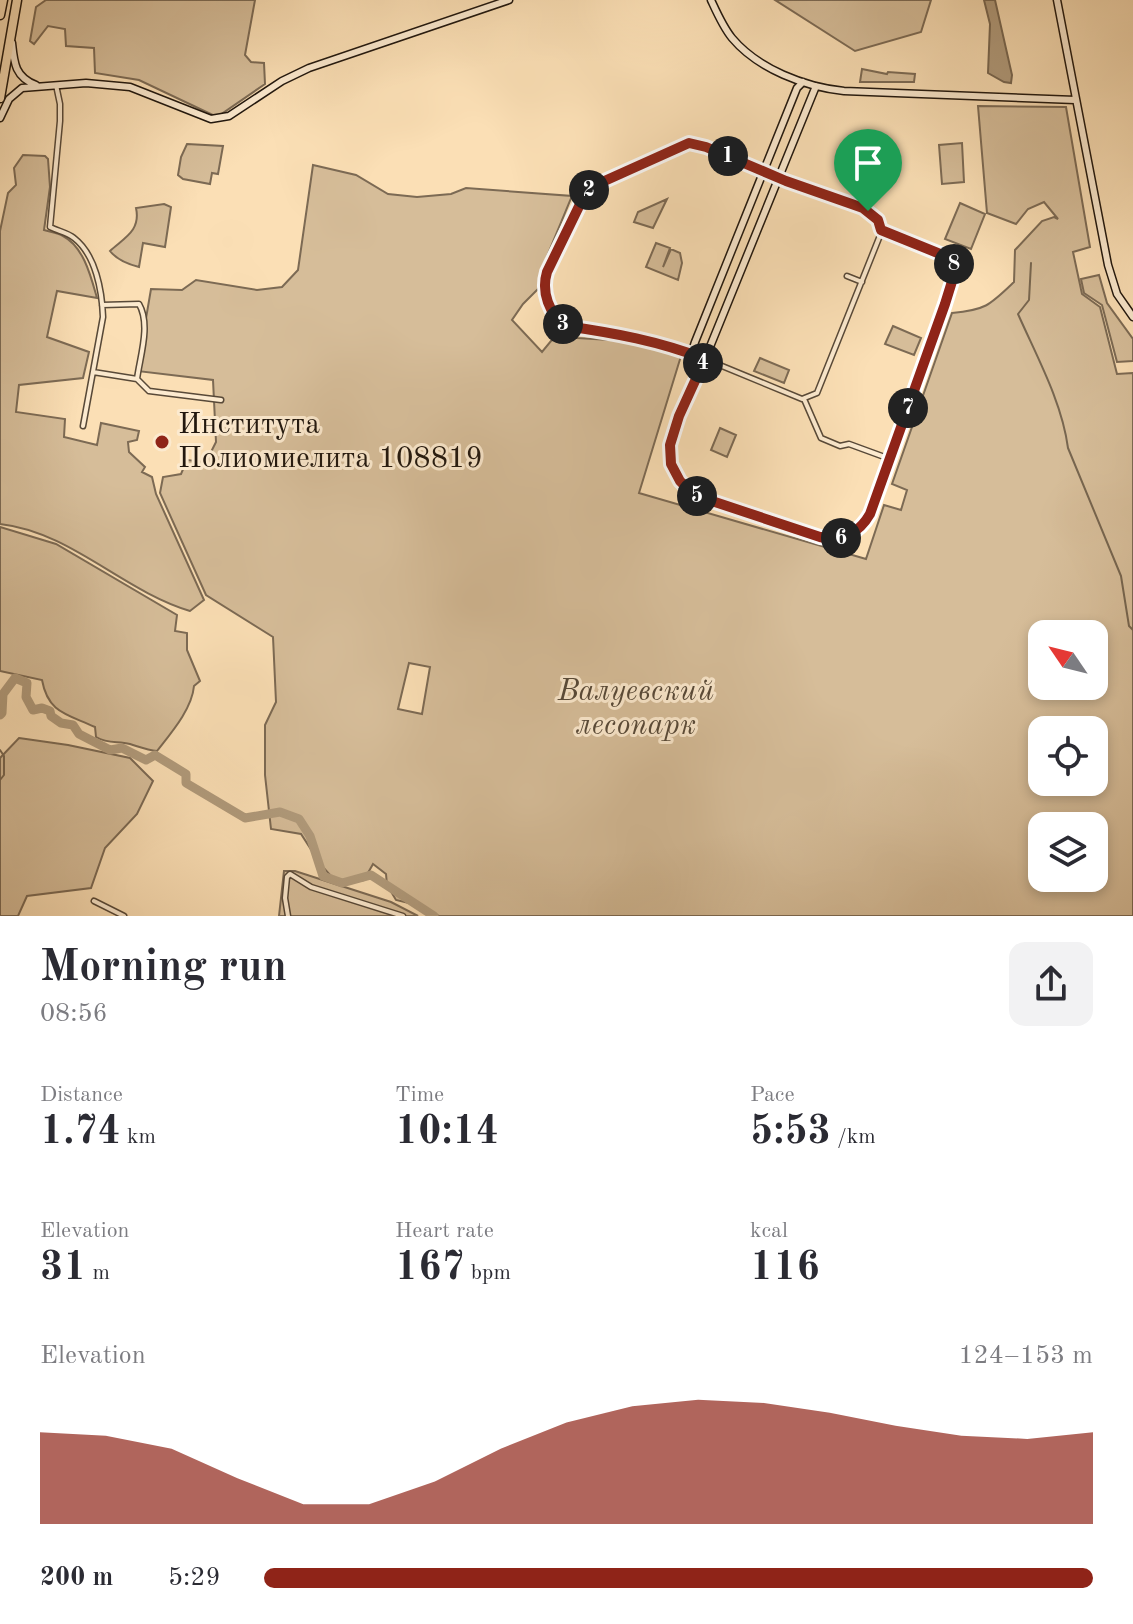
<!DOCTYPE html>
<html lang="en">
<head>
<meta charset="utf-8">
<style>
	:root { --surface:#fff; --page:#f2f2f3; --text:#2b2b33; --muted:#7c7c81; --accent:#8f2418 }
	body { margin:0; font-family:"Old Standard TT",serif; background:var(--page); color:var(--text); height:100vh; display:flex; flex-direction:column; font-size:30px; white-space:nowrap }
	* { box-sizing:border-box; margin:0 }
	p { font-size:26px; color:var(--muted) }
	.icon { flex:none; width:44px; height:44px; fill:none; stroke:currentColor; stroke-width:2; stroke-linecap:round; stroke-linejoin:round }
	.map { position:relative; height:916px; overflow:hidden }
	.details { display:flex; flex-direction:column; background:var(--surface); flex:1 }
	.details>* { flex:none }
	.needle { width:52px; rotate:305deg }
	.buttons { position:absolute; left:1028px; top:620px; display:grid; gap:16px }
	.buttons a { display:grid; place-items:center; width:80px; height:80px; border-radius:16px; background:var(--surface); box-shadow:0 4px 12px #0003; font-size:40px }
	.pin { position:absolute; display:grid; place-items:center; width:68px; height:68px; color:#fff; margin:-82px -34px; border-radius:50% 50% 50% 0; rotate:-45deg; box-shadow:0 0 8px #0007 }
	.pin .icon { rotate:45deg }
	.km { position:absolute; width:40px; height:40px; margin:-20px; border-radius:50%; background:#222; color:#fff; font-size:22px; line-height:40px; text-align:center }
	.round { display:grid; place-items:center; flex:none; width:84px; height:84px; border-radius:16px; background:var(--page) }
	.headline { display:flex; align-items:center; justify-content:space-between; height:136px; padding:0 40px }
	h1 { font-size:44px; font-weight:700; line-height:60px }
	.stats { display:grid; grid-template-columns:repeat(3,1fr); gap:12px; height:136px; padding:8px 40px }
	.stats div { display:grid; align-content:center }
	.stats b { font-size:40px; font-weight:700 }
	.stats small { font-size:22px; font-weight:400 }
	.stats p { font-size:22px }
	.chart { height:224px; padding:16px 40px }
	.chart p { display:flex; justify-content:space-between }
	.chart svg { width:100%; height:144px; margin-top:8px; fill:var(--accent); opacity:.7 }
	ul { padding:0 40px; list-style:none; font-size:26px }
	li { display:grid; grid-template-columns:128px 96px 1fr; align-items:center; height:60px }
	li i { height:20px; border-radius:10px; background:var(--accent) }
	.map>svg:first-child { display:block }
</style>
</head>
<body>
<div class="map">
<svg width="1133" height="916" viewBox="0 0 1133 916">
	<rect width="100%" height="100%" fill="#fbdfb5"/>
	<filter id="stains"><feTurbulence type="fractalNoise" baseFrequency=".0025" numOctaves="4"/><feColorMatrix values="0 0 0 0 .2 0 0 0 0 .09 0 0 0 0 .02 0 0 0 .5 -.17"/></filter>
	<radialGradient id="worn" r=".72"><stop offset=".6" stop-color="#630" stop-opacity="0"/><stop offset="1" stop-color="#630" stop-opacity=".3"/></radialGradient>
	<path fill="#d6bd99" stroke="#7c6a54" stroke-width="2" fill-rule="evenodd" d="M 46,0 L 255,0 L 245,55 L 251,62 L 264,63 L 265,84 L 217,117 L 139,80 L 95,73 L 94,48 L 66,46 L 65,29 L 48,26 L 34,44 L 30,41 L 36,7 Z
		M 775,0 L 931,0 L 921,32 L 855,51 Z
		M 862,69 L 887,74 L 888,72 L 915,74 L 914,82 L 860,82 Z
		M 978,106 L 1066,107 L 1090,247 L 1073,252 L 1082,294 L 1100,307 L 1117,374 L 1133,373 L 1133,916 L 439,916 L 421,906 L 396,900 L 387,885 L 386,874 L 373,864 L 364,880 L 339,885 L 321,865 L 301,834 L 271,829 L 265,775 L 265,725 L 276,702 L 273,637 L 206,595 L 160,493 L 163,477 L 181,474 L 187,460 L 206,462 L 216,442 L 213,380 L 137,371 L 151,289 L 182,290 L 196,280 L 257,290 L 282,287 L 298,270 L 313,165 L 356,175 L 388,194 L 417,197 L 451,194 L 466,188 L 572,196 L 543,266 L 539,288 L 523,304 L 512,320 L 542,352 L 560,330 L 577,338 L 627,341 L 681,356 L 639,493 L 866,559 L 884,505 L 901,510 L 907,490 L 892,484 L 952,313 C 986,310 990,305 1014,282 L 1015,250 L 1042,221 L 1054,217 L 1058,219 L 1044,202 L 1028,209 L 1016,224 L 987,213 ZM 1042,634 L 1094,634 L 1094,686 L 1042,686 ZM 409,663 L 430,667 L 422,714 L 398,709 ZM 1042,730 L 1094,730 L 1094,782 L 1042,782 ZM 1042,826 L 1094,826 L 1094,878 L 1042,878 Z
		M 962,143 L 964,182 L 942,184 L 939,145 Z
		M 187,144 L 223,146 L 218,174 L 212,173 L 210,184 L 183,179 L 178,175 L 181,157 Z
		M 23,155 L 45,156 L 48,159 L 50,187 L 44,230 C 50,232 57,233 63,236 C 84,247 91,277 97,298 L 57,291 L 47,337 L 89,352 L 83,378 L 19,385 L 16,412 L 65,419 L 64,437 L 97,445 L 101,423 L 139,431 L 137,440 L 128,442 L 129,452 L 145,467 L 142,472 L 152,477 L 156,494 L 204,600 L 190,611 C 123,591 71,532 0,524 L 0,231 L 8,193 L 16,185 L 14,168 Z
		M 667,199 L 653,228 L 634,222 L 638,212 Z
		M 960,203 L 985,214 L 971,249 L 945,239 Z
		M 164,204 L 171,207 L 165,247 L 143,243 L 139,267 C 127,264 117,260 110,251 C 124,238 141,231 136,208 Z
		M 656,243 L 670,248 L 663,267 L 671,249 L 680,253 L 682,263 L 678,280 L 646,267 Z
		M 1099,275 L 1107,303 L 1133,339 L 1133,361 L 1117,362 L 1102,305 L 1084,293 L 1081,279 Z
		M 893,326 L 921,338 L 914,355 L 885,344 Z
		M 760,358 L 789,370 L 784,383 L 754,371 Z
		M 720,428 L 736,435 L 727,457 L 711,450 Z
		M 0,527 L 56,544 L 177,615 L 175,631 L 187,633 L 187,650 L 200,681 L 194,686 C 192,709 171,733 157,751 C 147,750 140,747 130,744 C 117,741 108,744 96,737 L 95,727 C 67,714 48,713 42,680 L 0,671 Z
		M 19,738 L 68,745 L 130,758 L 153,781 L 137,814 L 105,848 L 91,888 L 27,896 L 18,916 L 0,916 L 0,758 Z
		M 284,871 L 295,871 L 391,902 L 418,916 L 279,916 Z"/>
	<path fill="#b19b7c" stroke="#776650" stroke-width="2" d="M 984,0 L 995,0 L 1012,75 L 1011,83 L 1004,82 L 988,73 L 990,24 Z"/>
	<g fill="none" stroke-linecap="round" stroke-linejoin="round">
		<path stroke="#776650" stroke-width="2" d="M 1031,263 L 1029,300 L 1018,314 C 1037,357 1062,402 1068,448 L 1121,576 L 1129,626 L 1133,630
			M 0,750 L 4,756 L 4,775 L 0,780"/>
		<path stroke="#b19b7c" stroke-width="9" d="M 0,715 L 2,713 L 3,694 L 15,678 L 27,683 L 26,697 L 33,710 L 42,708 L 50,711 L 51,716 L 61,723 L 73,725 L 79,734 L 110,750 L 122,748 L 146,760 L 155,755 L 186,774 L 186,783 L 245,818 L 280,812 L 299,819 L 310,836 L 323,876 L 342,883 L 371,875 L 434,916"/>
		<defs>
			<path id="street" d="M 56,85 L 60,104 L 60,121 L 50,227 C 58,231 68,233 74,238 C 96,255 102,291 103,317 L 83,426
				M 847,276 L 862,282
				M 102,305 L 139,304 C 151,325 140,356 137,379
				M 691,354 L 631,335 L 566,326 C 554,318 542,298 544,284 C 545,269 575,205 584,194 C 594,183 680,144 695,143 L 786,181 L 863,208 L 878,220 L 881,233 L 817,393 L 802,399 L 705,359 C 687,399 643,462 694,495 L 820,537 C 842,542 859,533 870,514 L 954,275 L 954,265 L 950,259 L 881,230
				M 93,372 L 137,379 L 149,391 L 221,400
				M 804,399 L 821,438 L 840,446 L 849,444 L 890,459
				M 94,901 L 124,916
				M 288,916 L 285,898 L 287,877 L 290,874 L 311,887 L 403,916"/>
			<path id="secondary" d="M 711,0 C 717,13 723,27 732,38 C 758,69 805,87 844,91 L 1075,100
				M 1057,0 L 1108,265 L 1117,294 L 1133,317
				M 12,43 C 14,63 15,77 36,85
				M 803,82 L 797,88 L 695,342 L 691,354 L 705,359 L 816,86
				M 0,118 L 9,99 L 22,88 L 86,83 L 130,87 L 211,119 L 229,116 L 282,81 L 309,68 L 509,0"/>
			<path id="highway" d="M 0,15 L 3,0
				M 0,98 L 17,0"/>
		</defs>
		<use href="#street" stroke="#584938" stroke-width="7"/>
		<use href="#secondary" stroke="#21170e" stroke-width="9"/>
		<use href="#highway" stroke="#21170e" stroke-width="11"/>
		<use href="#street" stroke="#fceacf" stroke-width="4"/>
		<use href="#secondary" stroke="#fceacf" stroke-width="6"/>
		<use href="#highway" stroke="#fbdfb5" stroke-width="8"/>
	</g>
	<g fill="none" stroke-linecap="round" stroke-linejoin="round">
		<defs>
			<path id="route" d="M 689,143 L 706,147 L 786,181 L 863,208 L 878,220 L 881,230 L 945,256 L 953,261 L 954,275 L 945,304 L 870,514 C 859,533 842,542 820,537 L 694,495 L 680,481 L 671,464 L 670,445 L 679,416 L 705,359 C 659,341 614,333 566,326 C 549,314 541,292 547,272 L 586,192 L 600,183 Z"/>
		</defs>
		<use href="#route" stroke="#fff" stroke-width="16"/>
		<use href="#route" stroke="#8f2418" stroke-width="10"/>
	</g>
	<circle fill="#8f2418" stroke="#fceacf" stroke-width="3" cx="162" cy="442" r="8"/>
	<g text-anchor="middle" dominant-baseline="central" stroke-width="6" stroke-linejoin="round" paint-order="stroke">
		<g font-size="30" fill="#21170e" stroke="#fceacf" text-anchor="start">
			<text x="178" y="425">Института<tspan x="178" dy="34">Полиомиелита 108819</tspan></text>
		</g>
		<g font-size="30" font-style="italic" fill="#574938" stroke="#fceacf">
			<text x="636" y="692">Валуевский<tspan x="636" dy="34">лесопарк</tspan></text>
		</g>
	</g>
	<rect width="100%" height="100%" filter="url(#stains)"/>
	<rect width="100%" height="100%" fill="url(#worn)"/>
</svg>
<div class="buttons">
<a><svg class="needle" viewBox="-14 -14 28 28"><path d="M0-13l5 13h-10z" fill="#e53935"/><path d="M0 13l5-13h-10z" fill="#7c7c81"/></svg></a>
<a><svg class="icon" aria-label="locate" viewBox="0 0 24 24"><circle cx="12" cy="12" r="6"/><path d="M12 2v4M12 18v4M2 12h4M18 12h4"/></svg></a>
<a><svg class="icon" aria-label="layers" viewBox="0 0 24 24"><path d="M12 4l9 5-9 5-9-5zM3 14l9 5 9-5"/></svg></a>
</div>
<div class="pin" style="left:868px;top:211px;background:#1e9e55"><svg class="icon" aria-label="arrive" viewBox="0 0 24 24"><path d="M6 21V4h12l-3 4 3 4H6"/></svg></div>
<b class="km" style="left:728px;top:156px">1</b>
<b class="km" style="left:589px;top:190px">2</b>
<b class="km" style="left:563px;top:324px">3</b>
<b class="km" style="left:703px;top:363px">4</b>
<b class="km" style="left:697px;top:496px">5</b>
<b class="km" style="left:841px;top:538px">6</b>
<b class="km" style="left:908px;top:408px">7</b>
<b class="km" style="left:954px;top:264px">8</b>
</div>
<section class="details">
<div class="headline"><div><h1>Morning run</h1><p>08:56</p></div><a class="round"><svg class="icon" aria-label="share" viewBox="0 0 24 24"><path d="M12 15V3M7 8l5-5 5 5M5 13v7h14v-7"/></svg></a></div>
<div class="stats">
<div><p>Distance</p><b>1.74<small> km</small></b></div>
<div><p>Time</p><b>10:14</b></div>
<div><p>Pace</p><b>5:53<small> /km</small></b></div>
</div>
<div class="stats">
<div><p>Elevation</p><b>31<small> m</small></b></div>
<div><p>Heart rate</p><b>167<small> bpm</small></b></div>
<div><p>kcal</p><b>116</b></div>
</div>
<div class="chart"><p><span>Elevation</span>124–153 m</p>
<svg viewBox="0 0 160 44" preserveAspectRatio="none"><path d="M0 44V16L10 17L20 21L30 30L40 38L50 38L60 31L70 21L80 13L90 8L100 6L110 7L120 10L130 14L140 17L150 18L160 16V44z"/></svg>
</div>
<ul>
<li><b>200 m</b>5:29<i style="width:100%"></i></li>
</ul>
</section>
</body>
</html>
